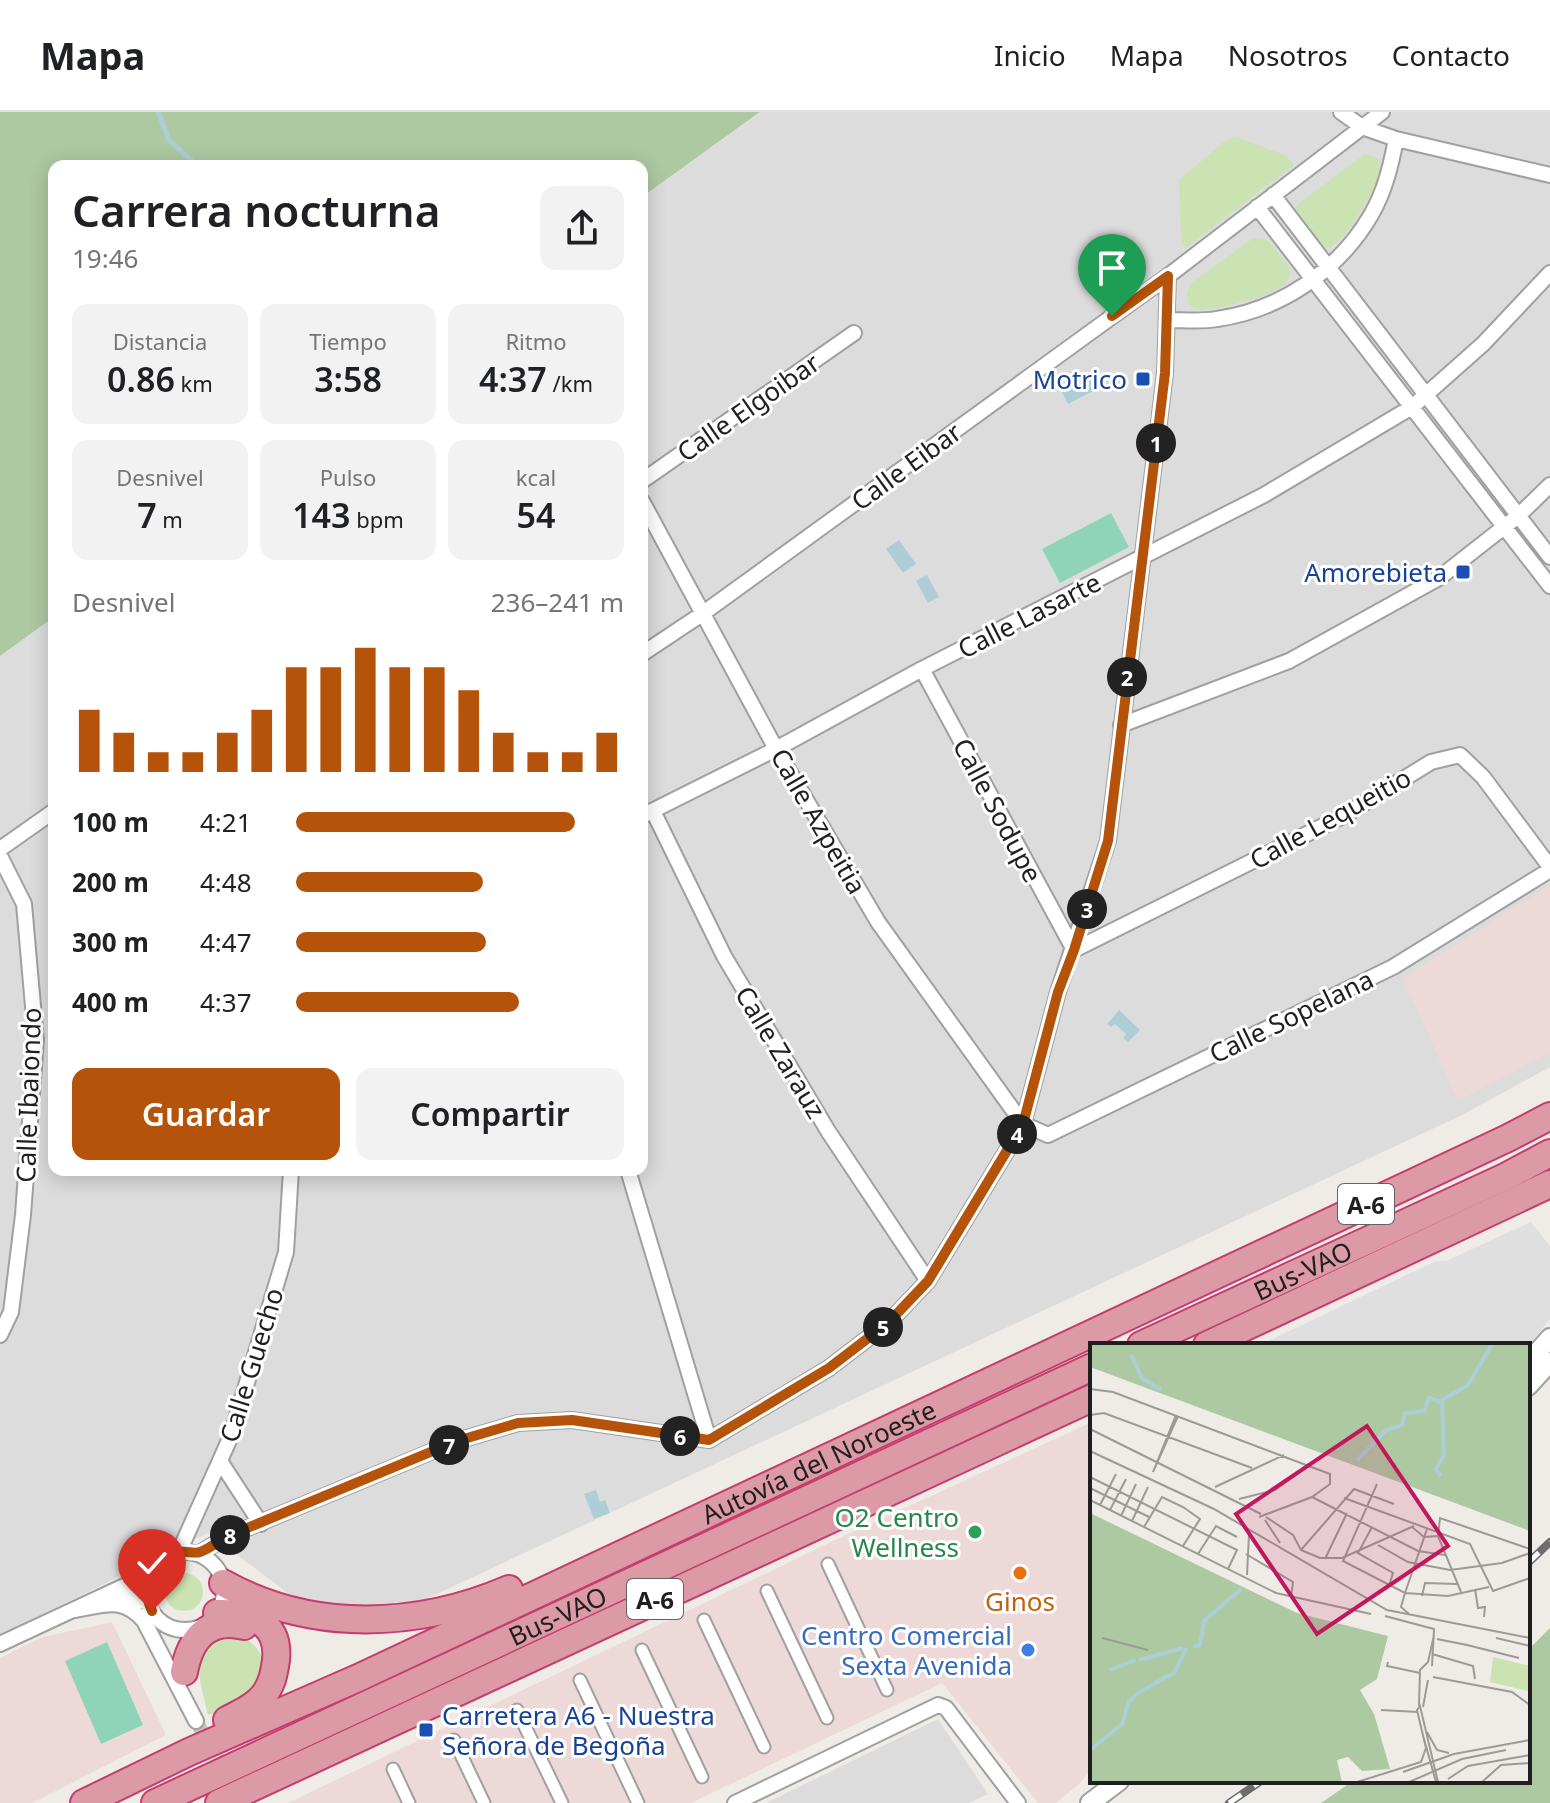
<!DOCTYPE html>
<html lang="es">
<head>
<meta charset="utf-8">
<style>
	:root { --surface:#fff; --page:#f2f2f2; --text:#202124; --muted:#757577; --line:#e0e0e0; --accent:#b45309 }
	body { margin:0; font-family:"Noto Sans",sans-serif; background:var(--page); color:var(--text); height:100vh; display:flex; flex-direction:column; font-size:30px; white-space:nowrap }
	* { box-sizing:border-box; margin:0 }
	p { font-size:26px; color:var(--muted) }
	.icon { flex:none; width:44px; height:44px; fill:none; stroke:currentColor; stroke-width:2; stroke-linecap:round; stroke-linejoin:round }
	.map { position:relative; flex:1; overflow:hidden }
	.side { position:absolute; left:48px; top:48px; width:600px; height:1016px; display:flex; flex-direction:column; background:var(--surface); border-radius:16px; box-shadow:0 4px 20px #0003 }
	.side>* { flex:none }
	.pin { position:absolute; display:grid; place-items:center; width:68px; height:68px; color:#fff; margin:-82px -34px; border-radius:50% 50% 50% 0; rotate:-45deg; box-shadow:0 0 8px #0007 }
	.pin .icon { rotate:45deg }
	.km { position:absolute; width:40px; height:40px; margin:-20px; border-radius:50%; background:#222; color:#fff; font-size:22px; line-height:40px; text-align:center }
	.round { display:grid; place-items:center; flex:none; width:84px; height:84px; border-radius:16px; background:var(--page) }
	.head { display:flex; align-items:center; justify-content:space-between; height:136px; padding:0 24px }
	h1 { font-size:44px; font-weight:600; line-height:60px }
	.figures { display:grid; grid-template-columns:repeat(3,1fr); gap:12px; height:136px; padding:8px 24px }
	.figures div { display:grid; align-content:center; border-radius:16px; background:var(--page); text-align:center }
	.figures b { font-size:34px; font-weight:600 }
	.figures small { font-size:22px; font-weight:400 }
	.figures p { font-size:22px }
	.chart { height:224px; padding:16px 24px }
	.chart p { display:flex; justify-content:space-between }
	.chart svg { width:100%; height:144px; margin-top:8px; stroke:var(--accent); stroke-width:6 }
	.button { display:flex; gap:16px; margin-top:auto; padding:16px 24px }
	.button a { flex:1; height:92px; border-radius:16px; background:var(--accent); color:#fff; font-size:32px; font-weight:600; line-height:92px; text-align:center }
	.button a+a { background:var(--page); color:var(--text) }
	ul { padding:0 24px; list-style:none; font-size:26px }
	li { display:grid; grid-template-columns:128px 96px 1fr; align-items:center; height:60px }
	li i { height:20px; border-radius:10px; background:var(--accent) }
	header { display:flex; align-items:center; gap:48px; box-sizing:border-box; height:112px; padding:0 40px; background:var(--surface); border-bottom:2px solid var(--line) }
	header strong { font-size:38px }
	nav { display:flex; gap:44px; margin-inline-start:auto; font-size:28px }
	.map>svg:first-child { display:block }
</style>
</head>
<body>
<header>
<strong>Mapa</strong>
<nav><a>Inicio</a><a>Mapa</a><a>Nosotros</a><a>Contacto</a></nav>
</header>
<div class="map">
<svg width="1550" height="1691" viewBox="0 0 1550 1691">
	<rect width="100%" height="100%" fill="#efece7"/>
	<path fill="#dddcdc" d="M 761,0 L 1550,0 L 1550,955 L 1462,1003 L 415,1492 L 364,1495 L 296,1487 L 208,1421 L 0,1523 L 0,544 L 54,505 L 54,1058 L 642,1058 L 642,85 Z
		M 938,1607 L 988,1682 L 969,1691 L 766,1691 Z"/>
	<path fill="#edd9d8" d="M 1550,773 L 1550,940 L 1458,989 L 1403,866 Z
		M 1092,1310 L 1092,1657 L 1079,1672 L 1056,1691 L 1038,1691 L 942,1571 L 691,1691 L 288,1691 L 833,1429 Z
		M 112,1510 L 166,1623 L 32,1691 L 0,1691 L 0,1546 L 40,1526 Z"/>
	<path fill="#cbe2b3" d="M 1236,25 L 1285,43 L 1294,53 L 1187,135 L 1182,132 L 1181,126 L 1179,68 L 1226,28 Z
		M 1365,42 L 1379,47 C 1385,71 1349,121 1331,136 L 1318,135 C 1308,123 1292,109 1297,93 Z
		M 1261,126 L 1269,129 L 1290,156 C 1289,163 1289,170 1283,174 C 1266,185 1213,200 1194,197 L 1188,191 L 1187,181 L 1191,171 L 1252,127 Z
		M165 1480a19 19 0 1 1 38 0a19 19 0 1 1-38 0Z
		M 240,1524 C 275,1540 267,1573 238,1591 C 229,1596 218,1599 208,1603 C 199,1564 184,1528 240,1524 Z"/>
	<path fill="#adc9a1" d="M 0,0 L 760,0 L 642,85 L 642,54 L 54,54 L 54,505 L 0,544 Z
		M 1550,1516 L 1550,1691 L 1321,1691 L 1353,1669 L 1528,1669 L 1528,1538 Z"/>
	<path fill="#8fd4b8" d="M 1111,401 L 1129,435 L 1060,471 L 1042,437 Z
		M 107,1530 L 143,1613 L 101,1632 L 65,1549 Z"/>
	<path fill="#dfdfdf" d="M 1531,1110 L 1550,1134 L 1550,1207 L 1528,1234 L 1260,1233 L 1436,1149 L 1446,1149 Z"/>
	<path fill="#adced7" d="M 1095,258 L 1103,274 L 1068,292 L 1060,276 Z
		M 899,428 L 916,452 L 903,461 L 886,437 Z
		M 927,463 L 939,485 L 928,491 L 916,469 Z
		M 1119,898 L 1140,918 L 1128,930 L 1123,926 L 1126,922 L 1115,912 L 1111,915 L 1107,912 Z
		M 596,1378 L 600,1390 L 605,1388 L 610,1401 L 594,1407 L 584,1382 Z"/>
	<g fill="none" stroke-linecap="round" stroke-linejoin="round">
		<path stroke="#adced7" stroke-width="5" d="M 158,0 L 169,28 L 191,48 L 193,54"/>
		<path stroke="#c5c3bf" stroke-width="14" stroke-dasharray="14 7" stroke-linecap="butt" d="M 196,1609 L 241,1687"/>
		<defs>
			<path id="pedestrian" d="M 828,1452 L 887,1578
				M 767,1479 L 827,1606
				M 704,1508 L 764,1635
				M 642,1538 L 702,1665
				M 580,1568 L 638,1691
				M 517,1598 L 562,1691
				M 454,1628 L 484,1691
				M 393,1657 L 409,1691"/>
			<path id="minor" d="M 1341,0 L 1362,15 L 1396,27 L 1550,63
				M 1273,83 L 1550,445
				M 1257,95 L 1550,474
				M 1167,208 C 1184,208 1201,210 1217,207 C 1281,198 1339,158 1371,103 C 1385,79 1391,53 1396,27
				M 642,369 L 854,221
				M 642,389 L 776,637 L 878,810 L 1023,1012 L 1048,1023 L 1393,855 L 1550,758
				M 642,542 L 702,502 L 1168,164 L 1382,0
				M 922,557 L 1074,838 L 1345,703 L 1431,650 L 1460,643 L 1483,665 L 1550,755
				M 1121,613 L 1289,549 L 1439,466 L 1518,404 L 1550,373
				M 653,699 L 724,844 L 828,1019 L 928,1169
				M 642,704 L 776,637 L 922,557 L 1264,383 L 1412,295 L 1483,232 L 1550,161
				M 0,737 L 54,699
				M 0,744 L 24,792 L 36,928 L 23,1103 L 11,1200 L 0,1223
				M 628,1058 L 709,1328
				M 709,1328 L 829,1256 L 889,1210 L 928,1169 L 1023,1012 L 1058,880 L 1108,729 L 1165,261 L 1168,164
				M 220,1349 L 261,1412
				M 179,1440 L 231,1324 L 286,1140 L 291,1058
				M146 1479a39 39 0 1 1 78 0a39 39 0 1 1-78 0Z
				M 198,1442 L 228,1424 L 457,1329 L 518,1311 L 572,1308 L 709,1328
				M 109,1486 L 130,1484 L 148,1491
				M 75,1498 C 105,1493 122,1484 144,1509 L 196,1609
				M 0,1532 L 150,1462
				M 735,1691 L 938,1593 L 946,1596 L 1018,1691"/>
			<path id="tertiary" d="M 1528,1251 L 1550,1226
				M 1528,1274 L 1550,1250
				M 1090,1691 L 1119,1669"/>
			<g id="motorway">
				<path id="s1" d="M 1141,1233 L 1507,1064 L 1550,1041"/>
				<path d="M 1207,1233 L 1550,1072"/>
				<path d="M 223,1471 C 312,1521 418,1516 509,1477"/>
				<path d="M 217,1501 C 249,1500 280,1509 276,1548 C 274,1562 272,1572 264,1583 C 255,1595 240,1601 227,1608"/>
				<path d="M 184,1560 C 190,1527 208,1505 244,1514"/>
				<path id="s2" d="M 84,1691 L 189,1640 L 358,1566 L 1508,1026 L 1550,1004"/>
				<path id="s3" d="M 155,1691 L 1092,1255"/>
				<path d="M 219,1691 L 1092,1286"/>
			</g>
		</defs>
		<use href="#pedestrian" stroke="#a0a0a0" stroke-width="15"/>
		<use href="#minor" stroke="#a0a0a0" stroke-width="18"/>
		<use href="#tertiary" stroke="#a0a0a0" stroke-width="22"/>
		<use href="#motorway" stroke="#c53c6d" stroke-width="30"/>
		<use href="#pedestrian" stroke="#fff" stroke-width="11"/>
		<use href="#minor" stroke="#fff" stroke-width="14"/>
		<use href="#tertiary" stroke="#fff" stroke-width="18"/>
		<use href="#motorway" stroke="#dc99a6" stroke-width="26"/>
		<defs>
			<path id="rail" d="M 1528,1451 L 1550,1430
				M 1229,1691 L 1261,1669"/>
		</defs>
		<use href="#rail" stroke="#6d6d6d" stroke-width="8"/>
		<use href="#rail" stroke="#fff" stroke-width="5" stroke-dasharray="15" stroke-linecap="butt"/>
	</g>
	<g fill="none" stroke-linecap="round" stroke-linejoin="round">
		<defs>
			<path id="route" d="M 152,1499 C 140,1474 151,1444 181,1440 C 187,1439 194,1442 200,1440 C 209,1437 219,1429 228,1424 L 457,1329 L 518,1311 L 572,1308 L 709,1328 L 829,1256 L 889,1210 L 928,1169 L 1023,1012 L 1058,880 L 1074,838 L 1108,729 L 1165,261 L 1168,164 L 1112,204"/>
		</defs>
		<use href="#route" stroke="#fff" stroke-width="16"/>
		<use href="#route" stroke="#b45309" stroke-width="10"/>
	</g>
	<g fill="#1a4fb4" stroke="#fff" stroke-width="3">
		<rect x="1135" y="259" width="16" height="16" rx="4"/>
		<rect x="1455" y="452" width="16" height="16" rx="4"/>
		<rect x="418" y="1610" width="16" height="16" rx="4"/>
	</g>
	<circle fill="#2e9e5b" stroke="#fff" stroke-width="3" cx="975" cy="1420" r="8"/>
	<circle fill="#e8710a" stroke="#fff" stroke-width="3" cx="1020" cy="1461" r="8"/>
	<circle fill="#3f7fe0" stroke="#fff" stroke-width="3" cx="1028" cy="1538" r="8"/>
	<g text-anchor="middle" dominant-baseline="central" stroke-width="6" stroke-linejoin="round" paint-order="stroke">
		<g fill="#fff" stroke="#626262" stroke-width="2">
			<rect x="1338" y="1072" width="56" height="40" rx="6"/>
			<rect x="627" y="1467" width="56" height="40" rx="6"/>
		</g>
		<g font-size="24" font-weight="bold" fill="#1f1f1f">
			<text x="1366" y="1092">A-6</text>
			<text x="655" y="1487">A-6</text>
		</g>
		<g font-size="26" fill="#164399" stroke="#fff" text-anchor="end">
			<text x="1127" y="267">Motrico</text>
			<text x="1447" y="460">Amorebieta</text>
			<text x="442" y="1603" text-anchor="start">Carretera A6 - Nuestra<tspan x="442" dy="30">Señora de Begoña</tspan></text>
		</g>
		<g font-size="26" fill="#1f1f1f" stroke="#fff">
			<text transform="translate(748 295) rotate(-35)">Calle Elgoibar</text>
			<text transform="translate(906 354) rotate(-36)">Calle Eibar</text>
			<text transform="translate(1029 503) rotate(-27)">Calle Lasarte</text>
			<text transform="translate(998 698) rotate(62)">Calle Sodupe</text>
			<text transform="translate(1330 706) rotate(-29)">Calle Lequeitio</text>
			<text transform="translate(819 709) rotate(60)">Calle Azpeitia</text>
			<text transform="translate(1291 904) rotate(-26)">Calle Sopelana</text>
			<text transform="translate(781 940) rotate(59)">Calle Zarauz</text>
			<text transform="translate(28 983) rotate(-88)">Calle Ibaiondo</text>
			<text stroke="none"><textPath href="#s1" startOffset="178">Bus-VAO</textPath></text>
			<text transform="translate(251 1253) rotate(-73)">Calle Guecho</text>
			<text stroke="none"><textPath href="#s2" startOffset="810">Autovía del Noroeste</textPath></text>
			<text stroke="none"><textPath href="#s3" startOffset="444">Bus-VAO</textPath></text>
		</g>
		<g font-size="26" fill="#27864d" stroke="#fff" text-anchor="end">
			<text x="959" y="1405">O2 Centro<tspan x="959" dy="30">Wellness</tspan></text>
		</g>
		<g font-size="26" fill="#c56008" stroke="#fff">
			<text x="1020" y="1489">Ginos</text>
		</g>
		<g font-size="26" fill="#366cbe" stroke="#fff" text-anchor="end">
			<text x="1012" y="1523">Centro Comercial<tspan x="1012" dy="30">Sexta Avenida</tspan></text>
		</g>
	</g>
	<g transform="translate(1090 1231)">
		<rect width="440" height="440" fill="#efece7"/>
		<path d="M 403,314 L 440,323 L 438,348 L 400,339 Z" fill="#cbe2b3"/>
		<path d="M 0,1 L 440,1 L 440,188 L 0,24 ZM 0,170 L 207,270 L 298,293 L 287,336 L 270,347 L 284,371 L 300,426 L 272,428 L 258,414 L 247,417 L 252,439 L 0,439 Z" fill="#adc9a1"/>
		<path fill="none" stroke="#adced7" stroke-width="4" d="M 41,12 L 52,35 L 71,47M 267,117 L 295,88 L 312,82 L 315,70 L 334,68 L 339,55 L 351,59M 351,133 L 346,126 L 354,112 L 352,57 L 378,42 L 402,1M 104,304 L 110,302 L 114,278 L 151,246M 49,317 L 93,305M 20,327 L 46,317M 0,407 L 32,381 L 39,358 L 48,350 L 85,329 L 96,305"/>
		<path fill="none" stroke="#9c9a97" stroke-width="2" d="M 0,46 L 23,49 L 240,131 L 240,141 L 222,154 L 169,174M 0,72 L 14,70 L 162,125M 86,72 L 63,129 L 88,73M 0,86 L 171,171M 0,108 L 124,166 L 297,267 L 440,295M 0,134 L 147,207 L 138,226M 287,141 L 253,218 L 315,250 L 358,253 L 399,244M 125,144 L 194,112M 0,145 L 59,174M 222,154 L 328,208 L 355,212M 254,155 L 380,201 L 403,248 L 440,235M 149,156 L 185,147 L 220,122M 0,157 L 186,250 L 281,271M 10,162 L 26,131M 20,167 L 36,136M 31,173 L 46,141M 176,174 L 203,192 L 211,207M 175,177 L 190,200M 42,178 L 58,144M 54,184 L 72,154 L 93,164 L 110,176 L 93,203M 282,184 L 268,210 L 303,230 L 299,243M 322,184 L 334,194 L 348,193M 288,202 L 318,219 L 360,227 L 412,220 L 440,210M 211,207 L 264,146 L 304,161M 211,207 L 230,215 L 252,215 L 324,183M 108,211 L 126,183 L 147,194M 156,211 L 203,239 L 201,254M 235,216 L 257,170M 157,232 L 159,191M 385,246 L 388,265 L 395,264 L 394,274M 371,249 L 348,193 L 350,175 L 440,206M 315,250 L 337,186M 315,250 L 311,264 L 319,271M 332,253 L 335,240 L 367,241M 295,273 L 344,286 L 342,323M 12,295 L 58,307M 406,295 L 440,303M 347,296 L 377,302M 377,302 L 429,315M 342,311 L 383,323 L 385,336M 298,319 L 297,323 L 330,330M 343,334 L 422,349 L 440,362M 329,363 L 330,327 L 338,319 L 344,292M 333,364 L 338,337M 291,367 L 328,369M 337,389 L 347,407 L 359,410M 334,396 L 346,439M 313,429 L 364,411 L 440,397M 358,436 L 378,423 L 440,412M 267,439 L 331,419 L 336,405 L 327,367 L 330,363 L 348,439M 319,439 L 372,416 L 416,407M 392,439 L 411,422 L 440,420"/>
		<path fill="#c2185b" fill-opacity="0.15" stroke="#c2185b" stroke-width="4" d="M 277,83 L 358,203 L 227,291 L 146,171 Z"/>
		<rect width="440" height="440" fill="none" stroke="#1f1f1f" stroke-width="4"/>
	</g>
</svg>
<div class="pin" style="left:1112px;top:204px;background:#1e9e55"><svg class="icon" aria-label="arrive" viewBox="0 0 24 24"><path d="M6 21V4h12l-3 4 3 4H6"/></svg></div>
<div class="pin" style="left:152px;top:1499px;background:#d93025"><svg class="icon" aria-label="check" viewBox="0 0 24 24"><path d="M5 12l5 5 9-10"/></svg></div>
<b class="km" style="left:1156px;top:331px">1</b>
<b class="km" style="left:1127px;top:565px">2</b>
<b class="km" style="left:1087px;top:797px">3</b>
<b class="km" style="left:1017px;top:1022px">4</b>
<b class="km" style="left:883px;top:1215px">5</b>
<b class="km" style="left:680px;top:1324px">6</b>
<b class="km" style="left:449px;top:1333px">7</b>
<b class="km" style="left:230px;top:1423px">8</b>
<section class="side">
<div class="head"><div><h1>Carrera nocturna</h1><p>19:46</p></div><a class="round"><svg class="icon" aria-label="share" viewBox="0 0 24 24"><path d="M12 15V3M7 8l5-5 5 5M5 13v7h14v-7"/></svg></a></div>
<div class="figures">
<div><p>Distancia</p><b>0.86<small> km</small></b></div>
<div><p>Tiempo</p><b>3:58</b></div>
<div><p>Ritmo</p><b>4:37<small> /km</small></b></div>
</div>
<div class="figures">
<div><p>Desnivel</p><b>7<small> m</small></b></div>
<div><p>Pulso</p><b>143<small> bpm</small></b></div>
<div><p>kcal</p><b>54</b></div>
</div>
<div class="chart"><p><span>Desnivel</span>236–241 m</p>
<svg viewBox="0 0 160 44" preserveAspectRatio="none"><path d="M5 44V25M15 44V32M25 44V38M35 44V38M45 44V32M55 44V25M65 44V12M75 44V12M85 44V6M95 44V12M105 44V12M115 44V19M125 44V32M135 44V38M145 44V38M155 44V32"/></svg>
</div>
<ul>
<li><b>100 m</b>4:21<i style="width:85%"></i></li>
<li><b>200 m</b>4:48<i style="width:57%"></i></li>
<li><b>300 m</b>4:47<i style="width:58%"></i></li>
<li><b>400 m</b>4:37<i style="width:68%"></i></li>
</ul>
<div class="button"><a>Guardar</a><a>Compartir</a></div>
</section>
</div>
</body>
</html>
